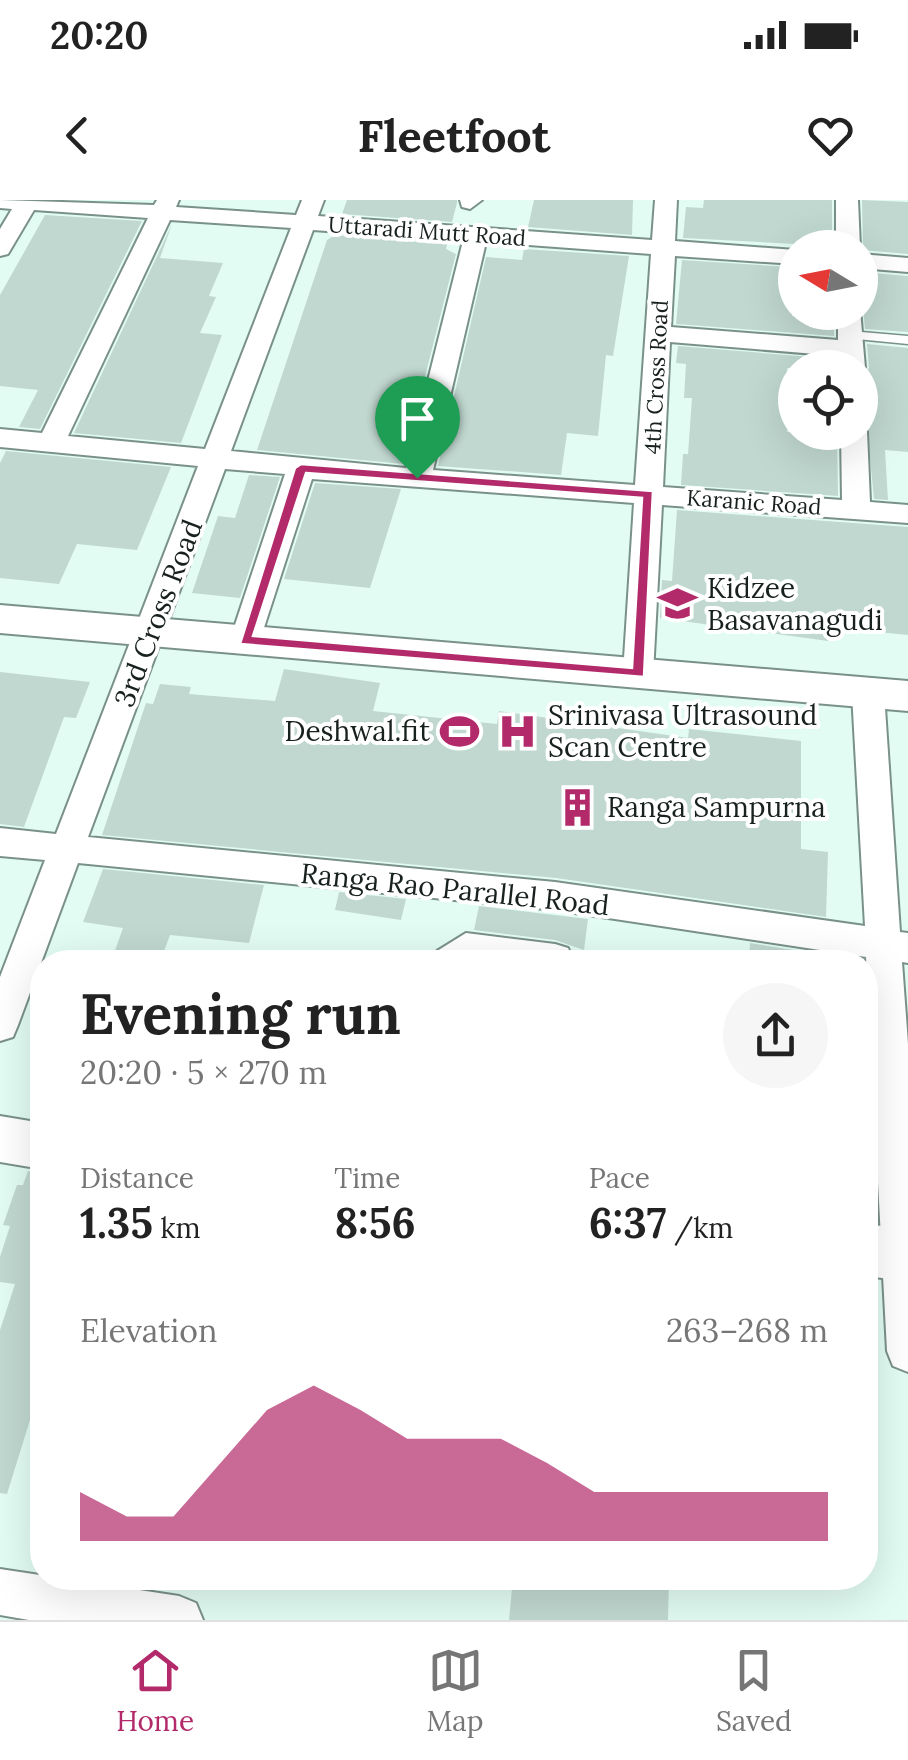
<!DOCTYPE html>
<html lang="en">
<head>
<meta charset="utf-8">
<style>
	:root { --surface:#fff; --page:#f6f6f6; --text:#222; --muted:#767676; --line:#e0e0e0; --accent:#b32a6b }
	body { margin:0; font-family:Lora,serif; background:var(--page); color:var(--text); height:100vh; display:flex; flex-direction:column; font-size:38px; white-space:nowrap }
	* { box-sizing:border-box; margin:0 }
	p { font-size:32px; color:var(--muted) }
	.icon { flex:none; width:55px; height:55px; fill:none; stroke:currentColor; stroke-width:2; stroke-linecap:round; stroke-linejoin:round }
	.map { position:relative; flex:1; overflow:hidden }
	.details { position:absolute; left:30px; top:750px; width:848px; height:640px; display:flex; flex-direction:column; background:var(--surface); border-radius:40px; box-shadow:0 10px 40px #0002 }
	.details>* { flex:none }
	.needle { width:65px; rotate:280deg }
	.buttons { position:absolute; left:778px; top:30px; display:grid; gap:20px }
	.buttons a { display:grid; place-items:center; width:100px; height:100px; border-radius:50%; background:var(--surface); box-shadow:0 10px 40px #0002; font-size:50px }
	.pin { position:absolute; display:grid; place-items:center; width:85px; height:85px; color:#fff; margin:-102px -42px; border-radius:50% 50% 50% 0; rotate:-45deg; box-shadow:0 0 10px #0007 }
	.pin .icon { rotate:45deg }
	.round { display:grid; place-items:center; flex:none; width:105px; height:105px; border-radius:52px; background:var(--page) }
	.head { display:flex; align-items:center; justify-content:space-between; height:170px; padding:0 50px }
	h1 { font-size:55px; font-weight:700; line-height:75px }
	.metrics { display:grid; grid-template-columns:repeat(3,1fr); gap:15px; height:170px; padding:10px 50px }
	.metrics div { display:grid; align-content:center }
	.metrics b { font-size:42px; font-weight:700 }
	.metrics small { font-size:28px; font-weight:400 }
	.metrics p { font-size:28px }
	.chart { height:280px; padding:20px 50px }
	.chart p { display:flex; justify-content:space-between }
	.chart svg { width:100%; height:180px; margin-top:10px; fill:var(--accent); opacity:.7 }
	.status { display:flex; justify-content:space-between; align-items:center; height:70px; padding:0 50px; background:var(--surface); direction:ltr }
	.status svg { height:28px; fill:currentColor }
	header { display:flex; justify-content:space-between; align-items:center; height:130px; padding:0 50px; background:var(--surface); font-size:45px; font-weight:700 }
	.menu { display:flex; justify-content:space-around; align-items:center; height:140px; border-top:2px solid var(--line); background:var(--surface); font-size:28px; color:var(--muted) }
	.menu a { display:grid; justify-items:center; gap:5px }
	.menu .current { color:var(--accent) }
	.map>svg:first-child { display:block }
</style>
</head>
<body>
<div class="status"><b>20:20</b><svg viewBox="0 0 49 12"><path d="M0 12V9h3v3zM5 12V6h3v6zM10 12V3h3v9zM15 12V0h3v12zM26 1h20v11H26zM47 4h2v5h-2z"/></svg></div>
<header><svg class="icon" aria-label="back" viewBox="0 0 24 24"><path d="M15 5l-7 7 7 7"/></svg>Fleetfoot<svg class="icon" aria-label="heart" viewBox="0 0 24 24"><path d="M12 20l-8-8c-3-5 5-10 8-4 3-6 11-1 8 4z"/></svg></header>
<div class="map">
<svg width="908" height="1420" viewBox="0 0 908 1420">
	<rect width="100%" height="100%" fill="#e2fcf3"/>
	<path fill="#c0d8d0" d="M 347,0 L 457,0 L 457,3 L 452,22 L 342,14 Z
		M 534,0 L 633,0 L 632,35 L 528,27 Z
		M 704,0 L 832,0 L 832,46 L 683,38 L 686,7 L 703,8 Z
		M 862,0 L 908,2 L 908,54 L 863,50 Z
		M 45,15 L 142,21 L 40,229 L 19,227 L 38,190 L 0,186 L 0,95 Z
		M 172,24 L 160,58 L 223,63 L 209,96 L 216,97 L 200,133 L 222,135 L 181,243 L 74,233 Z
		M 335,35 L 447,44 L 446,49 L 456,54 L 403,264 L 257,250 L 327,40 Z
		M 524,49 L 629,56 L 613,156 L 606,155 L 598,236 L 567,233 L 561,275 L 438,266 L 486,57 L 522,60 Z
		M 682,60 L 790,67 L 792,116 L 834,120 L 834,136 L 676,124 Z
		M 860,72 L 908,76 L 908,132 L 865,129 Z
		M 867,144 L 908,148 L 908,252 L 885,250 L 888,300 L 874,299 L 862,177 L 869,168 Z
		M 678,146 L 835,159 L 835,168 L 787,168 L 787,232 L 837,232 L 838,296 L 681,285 L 683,254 L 688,254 L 692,198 L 684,198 L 686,164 L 676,163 Z
		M 6,251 L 171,267 L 137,350 L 77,344 L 59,384 L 0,378 L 0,263 Z
		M 249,275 L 280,277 L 240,398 L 192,393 L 218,316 L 235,318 Z
		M 315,283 L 401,289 L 370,388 L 284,379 Z
		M 677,310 L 908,327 L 908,435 L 828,427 L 828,441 L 660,418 L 662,380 L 672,381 Z
		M 284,469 L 380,483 L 373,511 L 497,524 L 499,511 L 688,538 L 689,529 L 801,541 L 801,649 L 828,652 L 826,717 L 556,678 L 102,635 L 146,503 L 153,504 L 160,484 L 191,487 L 189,494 L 275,501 Z
		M 0,472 L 90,482 L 76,518 L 64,517 L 24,627 L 0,624 Z
		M 103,669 L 264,685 L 249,743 L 170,735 L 160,762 L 111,762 L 123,728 L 83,722 Z
		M 339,692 L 406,699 L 401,720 L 335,710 Z
		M 479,706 L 588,719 L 584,750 L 555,740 L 474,730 Z
		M 750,743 L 826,755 L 827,762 L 749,762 Z
		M 28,971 L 42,972 L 42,1205 L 35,1204 L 7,1294 L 0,1293 L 0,1130 L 15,1084 L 0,1082 L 0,1057 L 10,1026 L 3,1025 L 17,985 L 23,985 Z
		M 513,1378 L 615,1388 L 615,1378 L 669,1378 L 668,1420 L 509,1420 Z"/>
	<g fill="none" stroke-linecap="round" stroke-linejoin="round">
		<defs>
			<path id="service" d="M 850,131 L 908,136 L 908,144 L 846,138 L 844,135 Z"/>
			<path id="minor" d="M 0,0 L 154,5 L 157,0 L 179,0 L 176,7 L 296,15 L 302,0 L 324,0 L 318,16 L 652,40 L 655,0 L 677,0 L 675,41 L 795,50 L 795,64 L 675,56 L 671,127 L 838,140 L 838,112 L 860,112 L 860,109 L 865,168 L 860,174 L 860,168 L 839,168 L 839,156 L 670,142 L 663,287 L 842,300 L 841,232 L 860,232 L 860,225 L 867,232 L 870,302 L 908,305 L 908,323 L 662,305 L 653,474 L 649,482 L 627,482 L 623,474 L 634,303 L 312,279 L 260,440 L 256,448 L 234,448 L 230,440 L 285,274 L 225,269 L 88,637 L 555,682 L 865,726 L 852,493 L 857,485 L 879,485 L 884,493 L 900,732 L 908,733 L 908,763 L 902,762 L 908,844 L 908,1172 L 893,1166 L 887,1151 L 866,757 L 555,710 L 78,663 L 18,825 L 13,837 L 0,841 L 0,777 L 45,660 L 0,656 L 0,628 L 56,634 L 198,266 L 0,247 L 0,229 L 42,233 L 148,18 L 34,10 L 8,54 L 0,56 L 0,29 L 12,9 L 0,8 ZM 170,20 L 291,28 L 205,249 L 68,236 ZM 313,30 L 463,41 L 406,268 L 231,251 ZM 486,42 L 651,54 L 635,285 L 433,270 Z
				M 460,0 L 482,0 L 470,9 L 462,7 Z
				M 836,0 L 858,0 L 860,48 L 836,48 Z
				M 860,54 L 908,58 L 908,72 L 860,68 Z
				M 466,733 L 555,744 L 568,748 L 573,759 L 432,762 L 437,751 Z
				M 0,1369 L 179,1396 L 196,1403 L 203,1420 L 29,1420 L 0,1415 Z"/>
			<path id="tertiary" d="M 0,405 L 908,481 L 908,511 L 0,433 Z
				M 0,916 L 42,923 L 42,969 L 0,962 Z
				M 865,1024 L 908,1029 L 908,1081 L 865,1076 Z"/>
		</defs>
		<use href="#service" stroke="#7a9189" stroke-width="3"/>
		<use href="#minor" stroke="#7a9189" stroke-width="4"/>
		<use href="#tertiary" stroke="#7a9189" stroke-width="4"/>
		<use href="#service" fill="#fff" fill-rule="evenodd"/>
		<use href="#minor" fill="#fff" fill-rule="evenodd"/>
		<use href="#tertiary" fill="#fff" fill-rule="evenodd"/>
	</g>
	<path fill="#b32a6b" stroke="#fff" stroke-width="2.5" fill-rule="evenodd" d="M 301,264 L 653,291 L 644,477 L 240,444 L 295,268 ZM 306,273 L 642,298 L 632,468 L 253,436 Z"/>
	<defs>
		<symbol id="school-bare" viewBox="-9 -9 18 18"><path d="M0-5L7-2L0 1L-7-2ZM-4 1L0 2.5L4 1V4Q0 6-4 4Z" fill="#b32a6b" stroke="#fff" stroke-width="2.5" paint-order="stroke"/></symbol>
		<symbol id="stadium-bare" viewBox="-9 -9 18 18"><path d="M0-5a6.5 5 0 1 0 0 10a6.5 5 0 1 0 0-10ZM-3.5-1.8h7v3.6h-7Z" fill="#b32a6b" stroke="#fff" stroke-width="2.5" paint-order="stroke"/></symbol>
		<symbol id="hospital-bare" viewBox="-9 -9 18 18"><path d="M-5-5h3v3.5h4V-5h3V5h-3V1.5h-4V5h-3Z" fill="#b32a6b" stroke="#fff" stroke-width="2.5" paint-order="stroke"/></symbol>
		<symbol id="building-bare" viewBox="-9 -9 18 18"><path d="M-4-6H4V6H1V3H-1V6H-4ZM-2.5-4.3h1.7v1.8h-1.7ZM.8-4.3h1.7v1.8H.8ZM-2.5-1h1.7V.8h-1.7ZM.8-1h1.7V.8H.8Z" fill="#b32a6b" stroke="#fff" stroke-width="2.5" paint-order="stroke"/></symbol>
	</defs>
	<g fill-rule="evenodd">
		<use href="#school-bare" x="650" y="376" width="55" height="55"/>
		<use href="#stadium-bare" x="432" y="504" width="55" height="55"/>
		<use href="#hospital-bare" x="490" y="504" width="55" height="55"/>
		<use href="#building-bare" x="550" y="580" width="55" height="55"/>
	</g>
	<g text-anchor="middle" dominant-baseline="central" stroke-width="8" stroke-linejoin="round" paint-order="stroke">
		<g font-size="22" fill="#18211e" stroke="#fff">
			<text transform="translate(427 31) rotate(4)">Uttaradi Mutt Road</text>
			<text transform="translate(656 177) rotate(-87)">4th Cross Road</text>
			<text transform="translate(754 302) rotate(4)">Karanic Road</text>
		</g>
		<g font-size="28" fill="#18211e" stroke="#fff" text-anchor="start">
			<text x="707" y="388">Kidzee<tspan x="707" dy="32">Basavanagudi</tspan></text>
			<text x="548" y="515">Srinivasa Ultrasound<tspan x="548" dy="32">Scan Centre</tspan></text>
			<text x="430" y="531" text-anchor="end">Deshwal.fit</text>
			<text x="607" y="607">Ranga Sampurna</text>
		</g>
		<g font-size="28" fill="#18211e" stroke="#fff">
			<text transform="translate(158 413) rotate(-69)">3rd Cross Road</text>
			<text transform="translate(455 689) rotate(6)">Ranga Rao Parallel Road</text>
		</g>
	</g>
</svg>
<div class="buttons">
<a><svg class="needle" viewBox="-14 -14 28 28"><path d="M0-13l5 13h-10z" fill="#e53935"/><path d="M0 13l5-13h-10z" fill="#767676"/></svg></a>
<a><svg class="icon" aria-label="locate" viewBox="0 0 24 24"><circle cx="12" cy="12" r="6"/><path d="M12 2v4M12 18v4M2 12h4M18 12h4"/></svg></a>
</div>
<div class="pin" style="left:417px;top:278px;background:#1e9e55"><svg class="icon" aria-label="arrive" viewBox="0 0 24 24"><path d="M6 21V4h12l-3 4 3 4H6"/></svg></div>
<section class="details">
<div class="head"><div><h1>Evening run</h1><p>20:20 · 5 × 270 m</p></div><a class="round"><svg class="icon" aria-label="share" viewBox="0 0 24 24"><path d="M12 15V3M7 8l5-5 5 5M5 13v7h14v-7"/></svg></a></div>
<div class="metrics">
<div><p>Distance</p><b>1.35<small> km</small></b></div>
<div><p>Time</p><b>8:56</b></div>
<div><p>Pace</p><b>6:37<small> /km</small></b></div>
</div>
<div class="chart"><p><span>Elevation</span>263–268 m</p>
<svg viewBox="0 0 160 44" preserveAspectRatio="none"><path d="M0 44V32L10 38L20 38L30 25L40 12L50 6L60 12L70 19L80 19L90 19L100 25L110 32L120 32L130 32L140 32L150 32L160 32V44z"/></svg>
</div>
</section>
</div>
<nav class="menu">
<a class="current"><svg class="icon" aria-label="home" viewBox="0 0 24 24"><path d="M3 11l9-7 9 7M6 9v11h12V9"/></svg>Home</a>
<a><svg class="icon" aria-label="map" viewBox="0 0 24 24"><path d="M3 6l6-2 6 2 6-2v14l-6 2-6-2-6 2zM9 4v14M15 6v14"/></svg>Map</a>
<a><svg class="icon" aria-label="saved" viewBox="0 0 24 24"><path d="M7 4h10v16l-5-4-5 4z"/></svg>Saved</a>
</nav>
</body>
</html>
